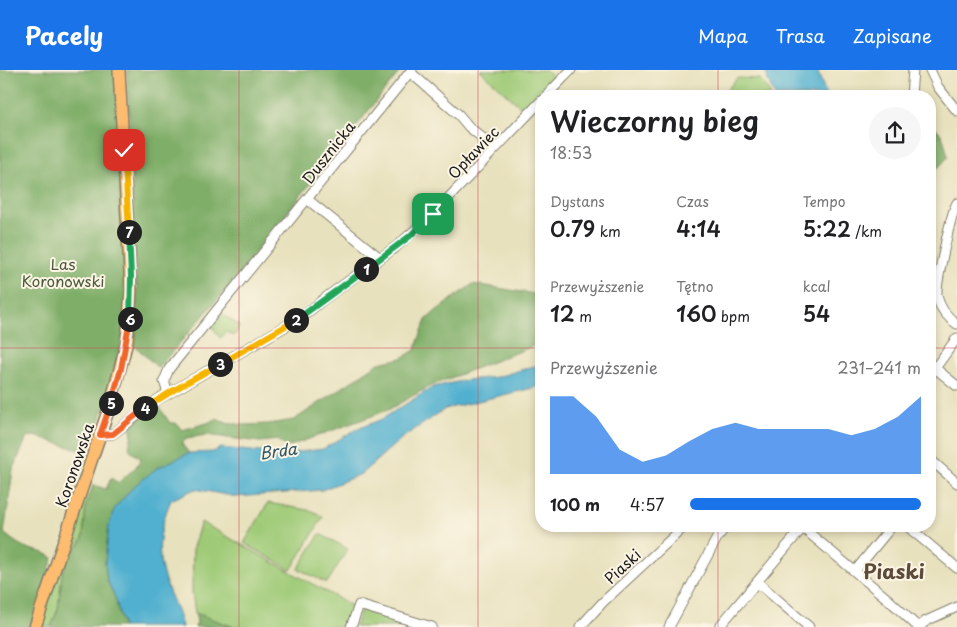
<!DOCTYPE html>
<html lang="pl">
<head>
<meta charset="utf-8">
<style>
	:root { --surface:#fff; --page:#f6f6f6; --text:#202124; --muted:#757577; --accent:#1a73e8 }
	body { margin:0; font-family:"Playpen Sans",sans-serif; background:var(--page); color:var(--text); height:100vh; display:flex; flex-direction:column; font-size:19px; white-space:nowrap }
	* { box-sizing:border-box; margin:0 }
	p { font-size:16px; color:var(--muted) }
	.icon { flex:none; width:28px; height:28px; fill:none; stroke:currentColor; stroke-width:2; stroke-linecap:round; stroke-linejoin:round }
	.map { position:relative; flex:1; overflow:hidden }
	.sheet { position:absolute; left:535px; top:20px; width:401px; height:442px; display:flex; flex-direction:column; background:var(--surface); border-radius:20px; box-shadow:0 2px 8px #0003 }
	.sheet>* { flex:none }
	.pin { position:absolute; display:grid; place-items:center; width:42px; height:42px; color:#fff; margin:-21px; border-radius:10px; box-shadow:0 2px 8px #0006 }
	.km { position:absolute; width:25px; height:25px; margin:-12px; border-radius:50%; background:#222; color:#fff; font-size:14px; line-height:25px; text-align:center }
	.round { display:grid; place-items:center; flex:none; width:52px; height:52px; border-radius:26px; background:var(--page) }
	.summary { display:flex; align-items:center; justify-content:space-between; height:85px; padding:0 15px }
	h1 { font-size:28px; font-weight:600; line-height:38px }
	.stats { display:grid; grid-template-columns:repeat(3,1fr); gap:8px; height:85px; padding:5px 15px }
	.stats div { display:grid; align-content:center }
	.stats b { font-size:21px; font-weight:600 }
	.stats small { font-size:14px; font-weight:400 }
	.stats p { font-size:14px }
	.chart { height:140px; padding:10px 15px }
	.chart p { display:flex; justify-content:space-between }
	.chart svg { width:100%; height:90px; margin-top:5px; fill:var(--accent); opacity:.7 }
	ul { padding:0 15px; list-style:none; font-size:16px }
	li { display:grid; grid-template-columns:80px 60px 1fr; align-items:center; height:38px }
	li i { height:12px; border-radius:6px; background:var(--accent) }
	header { display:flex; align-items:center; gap:30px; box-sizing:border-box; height:70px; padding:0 25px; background:var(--accent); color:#fff }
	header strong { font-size:24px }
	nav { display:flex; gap:28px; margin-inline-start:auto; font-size:18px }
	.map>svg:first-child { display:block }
</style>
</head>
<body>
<header>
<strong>Pacely</strong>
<nav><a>Mapa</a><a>Trasa</a><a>Zapisane</a></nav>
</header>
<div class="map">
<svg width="957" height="557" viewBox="0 0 957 557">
	<rect width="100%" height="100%" fill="#fcf5e5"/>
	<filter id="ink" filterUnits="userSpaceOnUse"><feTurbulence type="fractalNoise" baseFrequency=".02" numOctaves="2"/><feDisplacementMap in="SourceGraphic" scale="10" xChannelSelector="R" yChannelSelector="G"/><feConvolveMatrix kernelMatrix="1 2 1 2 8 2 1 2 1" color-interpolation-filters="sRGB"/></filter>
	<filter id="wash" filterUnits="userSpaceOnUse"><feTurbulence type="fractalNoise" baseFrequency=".0096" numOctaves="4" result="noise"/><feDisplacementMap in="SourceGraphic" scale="20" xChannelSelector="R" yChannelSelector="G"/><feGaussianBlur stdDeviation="1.12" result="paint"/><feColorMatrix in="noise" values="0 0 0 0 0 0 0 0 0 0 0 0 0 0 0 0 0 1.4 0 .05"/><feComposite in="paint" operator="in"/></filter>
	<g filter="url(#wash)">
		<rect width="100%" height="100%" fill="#e8e1bd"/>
		<path fill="#d1bfbf" d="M 478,70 L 488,77 L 477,90 L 467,82 Z"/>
		<path fill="#9fca77" stroke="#5e734a" d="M 480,0 L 546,0 L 556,9 L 525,41 Z
			M 737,8 L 759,9 L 765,15 L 771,26 L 724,26 L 727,20 Z
			M 220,243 L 240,256 L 234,266 L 227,262 L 220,268 L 211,255 Z
			M 88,425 L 90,425 L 86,436 L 83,469 L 68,489 L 62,505 L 58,539 L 51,557 L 40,557 L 64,486 L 72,476 L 83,431 Z
			M 268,433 L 313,441 L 323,447 L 291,500 L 244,473 Z
			M 201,452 L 352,536 L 344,557 L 234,557 L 195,543 L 192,522 L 193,477 Z
			M 320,464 L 348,479 L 327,513 L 298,499 Z
			M 361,540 L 422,557 L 355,557 Z"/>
		<path fill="#7fae68" stroke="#4e6542" d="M 0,0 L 115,0 L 128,206 L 125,254 L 116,299 L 92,376 L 87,382 L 85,382 L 35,366 L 27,367 L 13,400 L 4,463 C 12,470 20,476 30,479 C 42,483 41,480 53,488 L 30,557 L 0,557 Z
			M 127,0 L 401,0 L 262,174 L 232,213 L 158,298 L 132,273 L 137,220 Z
			M 930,54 C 943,60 945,74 948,87 L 934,102 L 930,114 Z
			M 473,214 L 541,225 L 541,273 L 430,316 L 388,340 L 287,377 L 277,370 L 260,372 L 206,365 L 186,368 L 182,374 L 189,383 L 157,398 L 109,455 L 105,492 L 107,510 L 115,527 L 123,557 L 51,557 L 58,539 L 62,505 L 68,489 L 83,469 L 86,436 L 93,415 L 106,419 L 111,408 L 118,413 L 136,397 L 141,388 L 134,384 L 129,378 L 132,364 L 130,355 L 158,335 L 170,353 L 176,353 L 182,360 L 207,353 L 216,349 L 227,353 L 245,355 L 268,354 L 294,350 L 379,293 L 402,288 L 415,280 L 426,250 L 437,240 Z
			M 195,543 L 234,557 L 195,557 L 197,552 Z"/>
		<path fill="#51b0cf" stroke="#366676" d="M 766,0 L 817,0 L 827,26 L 775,26 L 768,11 Z
			M 541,294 L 541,316 L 445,339 L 402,368 L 361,404 L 322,420 L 237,427 L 195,419 L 171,430 C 159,458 155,484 166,513 C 171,528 179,541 182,557 L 123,557 L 115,527 L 107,510 L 105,492 L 109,455 L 115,438 L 133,417 L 157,398 L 189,383 L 213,382 L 221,378 L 281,384 L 323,379 L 355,360 L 382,349 L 433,317 L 466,310 L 497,307 Z"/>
	</g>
	<g filter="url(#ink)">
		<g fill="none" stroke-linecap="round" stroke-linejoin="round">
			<defs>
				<path id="minor" d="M 412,0 L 410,2 L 459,45 L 469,57 L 495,78
					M 930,0 L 938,17 L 957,41
					M 546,26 L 571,0
					M 911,26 L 913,0
					M 307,129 L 380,188
					M 957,133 C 951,142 936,214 937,225 C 939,238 947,247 957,254
					M 930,294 L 957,316
					M 930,305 L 957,268
					M 168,323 L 164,311 L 169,299 L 410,2
					M 100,365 L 113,364 L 157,330 L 302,247 L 324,229 L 397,176 L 433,144 L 541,31
					M 930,389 L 957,413
					M 907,456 L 957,498
					M 803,458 L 890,531 L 918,557
					M 855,501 L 892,456
					M 757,512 L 809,557
					M 351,557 L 359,535 L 432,557
					M 580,557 L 603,532 L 685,456
					M 669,557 L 717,468 L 726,456
					M 719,557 L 804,456
					M 919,557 L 926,551 L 957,537"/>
				<path id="major" d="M 35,557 L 111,332 L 127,272 L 131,221 L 119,0"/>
			</defs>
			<use href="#minor" stroke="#827e6c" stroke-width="11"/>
			<use href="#major" stroke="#827e6c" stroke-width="14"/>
			<use href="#minor" stroke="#fff" stroke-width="9"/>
			<use href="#major" stroke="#fdbc6f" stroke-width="11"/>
		</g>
	</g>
	<g fill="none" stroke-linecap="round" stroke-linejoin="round" filter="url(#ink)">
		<defs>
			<path id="split-1" d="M 366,199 L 410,166 L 433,144"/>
			<path id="split-2" d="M 296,250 L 366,199"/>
			<path id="split-3" d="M 220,294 L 296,250"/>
			<path id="split-4" d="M 145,338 L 174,320 L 220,294"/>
			<path id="split-5" d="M 111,333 L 100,365 L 113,364 L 145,338"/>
			<path id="split-6" d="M 111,333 L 121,299 L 130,249"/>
			<path id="split-7" d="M 129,162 L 131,206 L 130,249"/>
			<path id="split-8" d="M 124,80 L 129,162"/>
		</defs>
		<use href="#split-1" stroke="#fff" stroke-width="10"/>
		<use href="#split-2" stroke="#fff" stroke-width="10"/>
		<use href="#split-3" stroke="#fff" stroke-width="10"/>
		<use href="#split-4" stroke="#fff" stroke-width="10"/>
		<use href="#split-5" stroke="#fff" stroke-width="10"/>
		<use href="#split-6" stroke="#fff" stroke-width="10"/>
		<use href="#split-7" stroke="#fff" stroke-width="10"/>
		<use href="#split-8" stroke="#fff" stroke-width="10"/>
		<use href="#split-1" stroke="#22a559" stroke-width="6"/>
		<use href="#split-2" stroke="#22a559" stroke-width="6"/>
		<use href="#split-3" stroke="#f5b400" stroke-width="6"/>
		<use href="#split-4" stroke="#f5b400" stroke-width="6"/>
		<use href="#split-5" stroke="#f0652b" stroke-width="6"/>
		<use href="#split-6" stroke="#f0652b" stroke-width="6"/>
		<use href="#split-7" stroke="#22a559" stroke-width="6"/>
		<use href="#split-8" stroke="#f5b400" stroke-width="6"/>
	</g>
	<path fill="none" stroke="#d1495b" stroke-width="1" stroke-opacity="0.55" d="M 239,0 L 239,557M 478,0 L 478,557M 718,0 L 718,26M 0,278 L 541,278M 930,278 L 957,278M 718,456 L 718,557"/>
	<g text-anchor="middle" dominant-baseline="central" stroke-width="4" stroke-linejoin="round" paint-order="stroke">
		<g font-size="15" fill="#1c1c1c" stroke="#fcf5e5">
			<text transform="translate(328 82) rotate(-52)">Dusznicka</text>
			<text transform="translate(473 82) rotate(-46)">Opławiec</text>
			<text transform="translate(74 395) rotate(-71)">Koronowska</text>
			<text transform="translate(622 496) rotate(-43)">Piaski</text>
		</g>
		<g font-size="15" fill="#4a593c" stroke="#fcf5e5">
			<text x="63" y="193">Las<tspan x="63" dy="17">Koronowski</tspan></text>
		</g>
		<g font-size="16" font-style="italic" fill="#315764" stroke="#fcf5e5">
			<text transform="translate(278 380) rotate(-8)">Brda</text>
		</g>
		<g font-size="20" font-weight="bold" fill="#5d4b3a" stroke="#fcf5e5">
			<text x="894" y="501">Piaski</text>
		</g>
	</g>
</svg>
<div class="pin" style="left:433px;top:144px;background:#1e9e55"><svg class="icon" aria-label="arrive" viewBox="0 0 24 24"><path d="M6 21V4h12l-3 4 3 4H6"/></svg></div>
<div class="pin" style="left:124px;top:80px;background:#d93025"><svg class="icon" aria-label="check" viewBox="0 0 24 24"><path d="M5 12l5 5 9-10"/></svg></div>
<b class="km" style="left:366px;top:199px">1</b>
<b class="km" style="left:296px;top:250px">2</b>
<b class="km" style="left:220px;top:294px">3</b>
<b class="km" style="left:145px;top:338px">4</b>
<b class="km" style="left:111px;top:333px">5</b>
<b class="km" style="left:130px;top:249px">6</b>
<b class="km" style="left:129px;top:162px">7</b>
<section class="sheet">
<div class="summary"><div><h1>Wieczorny bieg</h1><p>18:53</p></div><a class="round"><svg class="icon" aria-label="share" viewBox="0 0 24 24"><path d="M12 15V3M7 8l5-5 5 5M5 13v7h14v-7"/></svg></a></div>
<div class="stats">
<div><p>Dystans</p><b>0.79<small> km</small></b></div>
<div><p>Czas</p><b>4:14</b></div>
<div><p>Tempo</p><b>5:22<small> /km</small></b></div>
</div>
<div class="stats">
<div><p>Przewyższenie</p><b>12<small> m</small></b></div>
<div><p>Tętno</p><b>160<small> bpm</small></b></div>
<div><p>kcal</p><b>54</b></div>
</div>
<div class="chart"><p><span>Przewyższenie</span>231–241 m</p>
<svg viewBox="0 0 160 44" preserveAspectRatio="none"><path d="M0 44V6L10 6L20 16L30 32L40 38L50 35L60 28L70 22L80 19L90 22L100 22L110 22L120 22L130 25L140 22L150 16L160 6V44z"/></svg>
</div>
<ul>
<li><b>100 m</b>4:57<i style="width:100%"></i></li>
</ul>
</section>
</div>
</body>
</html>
